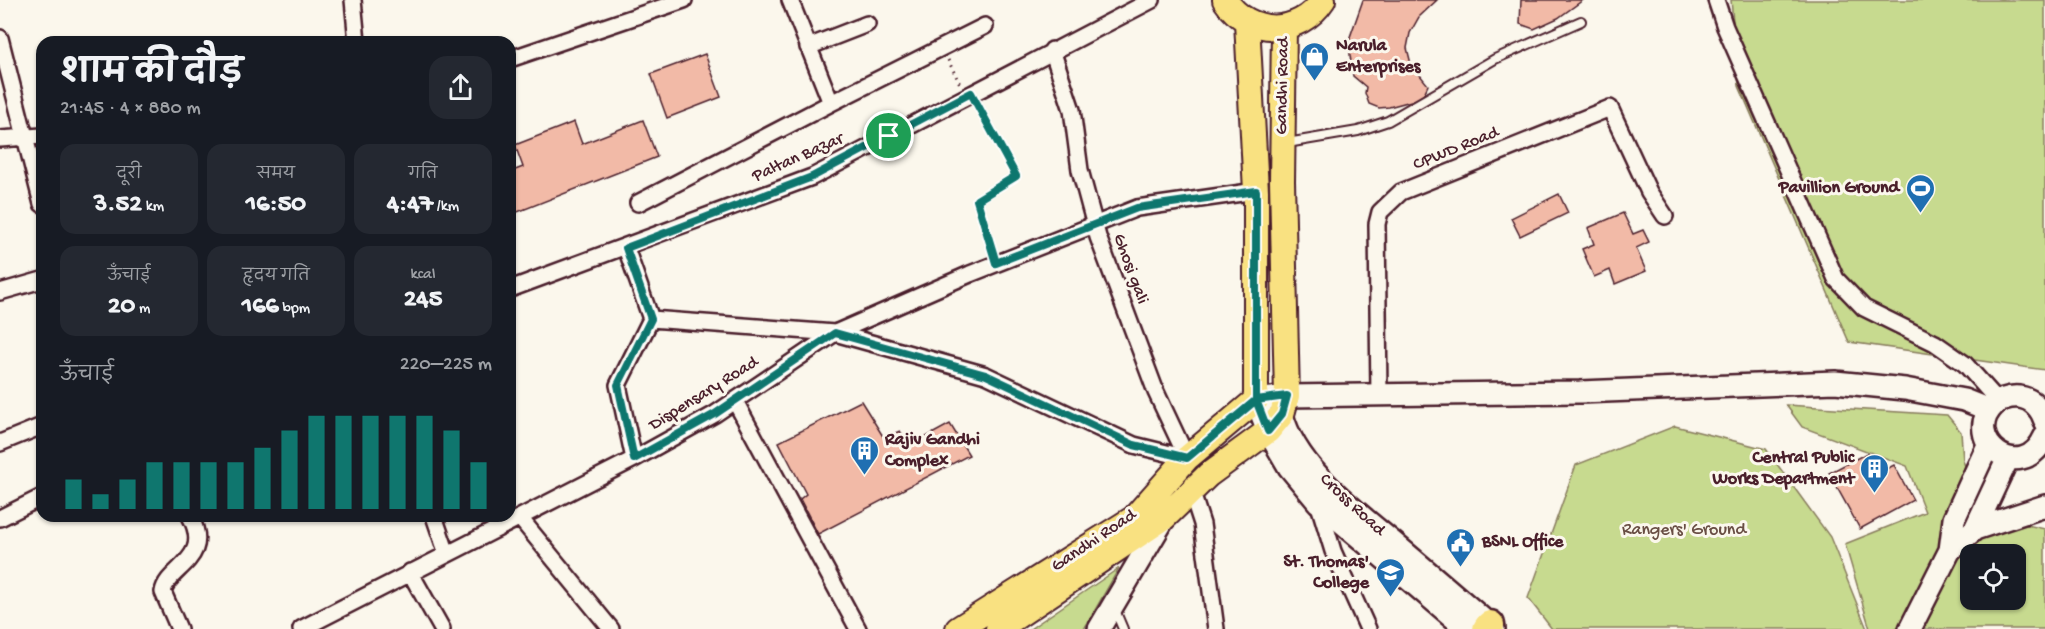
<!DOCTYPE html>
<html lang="hi">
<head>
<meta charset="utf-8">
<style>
	:root { --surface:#171b24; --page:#242831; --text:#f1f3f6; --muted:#9ea1a6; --accent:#0f766e }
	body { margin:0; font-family:"Gochi Hand","Playpen Sans Deva",sans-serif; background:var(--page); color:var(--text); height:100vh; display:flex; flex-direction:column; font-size:22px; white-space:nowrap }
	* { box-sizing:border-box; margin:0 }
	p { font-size:20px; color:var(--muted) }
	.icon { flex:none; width:33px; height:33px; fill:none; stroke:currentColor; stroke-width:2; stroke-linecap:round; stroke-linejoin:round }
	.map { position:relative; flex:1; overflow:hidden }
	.panel { position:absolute; left:36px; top:36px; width:480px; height:486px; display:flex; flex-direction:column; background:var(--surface); border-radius:18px; box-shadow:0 2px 4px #0004 }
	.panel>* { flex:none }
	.buttons { position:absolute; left:1960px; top:544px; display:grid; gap:12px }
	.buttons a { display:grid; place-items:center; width:66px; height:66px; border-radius:12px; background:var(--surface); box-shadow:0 2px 4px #0004; font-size:30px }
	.pin { position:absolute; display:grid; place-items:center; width:51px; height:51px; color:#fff; margin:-26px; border:3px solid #fff; border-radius:50%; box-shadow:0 2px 6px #0007 }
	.round { display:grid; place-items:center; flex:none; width:63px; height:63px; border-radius:18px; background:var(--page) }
	.overview { display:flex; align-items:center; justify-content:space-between; height:102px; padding:0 24px }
	h1 { font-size:33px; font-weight:700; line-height:45px }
	.stats { display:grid; grid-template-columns:repeat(3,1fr); gap:9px; height:102px; padding:6px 24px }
	.stats div { display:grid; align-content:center; border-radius:15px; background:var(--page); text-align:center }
	.stats b { font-size:26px; font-weight:700 }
	.stats small { font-size:16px; font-weight:400 }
	.stats p { font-size:16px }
	.chart { height:168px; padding:12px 24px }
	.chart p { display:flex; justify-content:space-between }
	.chart svg { width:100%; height:108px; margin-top:6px; stroke:var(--accent); stroke-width:6 }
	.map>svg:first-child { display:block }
</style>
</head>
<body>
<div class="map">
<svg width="2045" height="629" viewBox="0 0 2045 629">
	<rect width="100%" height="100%" fill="#fbf7ec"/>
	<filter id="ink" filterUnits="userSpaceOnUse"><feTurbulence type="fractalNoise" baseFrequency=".0167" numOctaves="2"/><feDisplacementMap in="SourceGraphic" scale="12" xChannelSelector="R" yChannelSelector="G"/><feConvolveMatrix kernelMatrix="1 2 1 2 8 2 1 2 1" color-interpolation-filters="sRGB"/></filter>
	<g filter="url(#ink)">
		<path fill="#c7da8f" stroke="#887c5d" stroke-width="1.5" fill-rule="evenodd" d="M 1731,0 L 2045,0 L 2045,370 L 1849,342 L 1739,86 Z
			M 1786,405 L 1947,415 L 1961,432 L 1963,461 L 1986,516 L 2045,529 L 2045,629 L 1870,629 L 1845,544 L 1925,512 L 1907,466 L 1802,427 ZM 1971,555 L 2016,555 L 2016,600 L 1971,600 Z
			M 1675,426 L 1766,449 L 1830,537 L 1867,629 L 1552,629 L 1528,598 L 1576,465 Z
			M 1119,568 L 1084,629 L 1030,629 Z"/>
		<path fill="#f2baa7" stroke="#4a1f2b" stroke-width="1.5" d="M 1363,0 L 1437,0 L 1419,17 L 1410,33 L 1407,48 L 1411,64 L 1428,85 L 1422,98 L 1389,107 L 1379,108 L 1369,104 L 1365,93 L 1366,87 L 1353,76 L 1350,55 L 1350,37 Z
			M 1521,0 L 1583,0 L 1558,18 L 1534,29 L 1520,24 Z
			M 705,54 L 721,97 L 667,118 L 651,74 Z
			M 643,120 L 657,157 L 510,215 L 510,172 L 523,167 L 515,145 L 574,122 L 582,144 Z
			M 1559,194 L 1568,213 L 1520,236 L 1511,218 Z
			M 1623,213 L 1633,234 L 1643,230 L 1649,242 L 1636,248 L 1646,271 L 1615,284 L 1610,270 L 1594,277 L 1582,249 L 1594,244 L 1588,228 Z
			M 861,401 L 884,438 L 900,431 L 910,446 L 950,424 L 969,455 L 818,534 L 800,499 L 806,494 L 779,442 Z
			M 1867,453 L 1879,473 L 1894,465 L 1913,500 L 1860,529 L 1829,473 Z"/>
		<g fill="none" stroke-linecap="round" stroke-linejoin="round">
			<defs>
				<path id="lane" d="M 1287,143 L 1358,131 L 1388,121 L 1495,59 L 1581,21
					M 1115,610 L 1123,629"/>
				<path id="street" d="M 353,0 L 357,42
					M 1716,0 L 1725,27 L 1836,279 L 1864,308 L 1935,343 L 1965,364 L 1998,401
					M 0,38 L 42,204
					M 808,47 L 867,24
					M 1052,50 L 1072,110 L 1080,170 L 1098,237 L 1156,392 L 1187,458
					M 510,59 L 684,0
					M 831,103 L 985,26
					M 0,139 L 42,136
					M 638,203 L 831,103 L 790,0
					M 626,248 L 651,319 L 835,333 L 986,375 L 1134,445 L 1187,458
					M 510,289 L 812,177 L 1152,0
					M 0,292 L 42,280
					M 1379,394 L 1377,224 L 1380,212 L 1401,192 L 1610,108 L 1649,192 L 1665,216
					M 735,401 L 858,629
					M 0,443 L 42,426
					M 634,459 L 618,385 L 651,319
					M 1192,493 L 1202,524 L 1216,629
					M 1318,502 L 1333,551 L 1368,629
					M 434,516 L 447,554
					M 0,518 L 42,497
					M 520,518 L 611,629
					M 410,572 L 442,629
					M 179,629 L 163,592 C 167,567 214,560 190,516
					M 301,629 L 634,459 L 715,414 L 835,333 L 970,274 L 1137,208 L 1256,191"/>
				<path id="secondary" d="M 1282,414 C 1295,468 1356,511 1396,545 C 1429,573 1462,601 1494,629
					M 2045,421 C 2041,409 2033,399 2020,397 C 2010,396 2001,399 1994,405 C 1959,439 2022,488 2045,436
					M 1975,529 L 2045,506
					M 1950,550 L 1975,529 L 2008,458
					M 1099,629 L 1165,517
					M 1467,629 L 1318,502 L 1289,467 L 1268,431 L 1256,400 L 1287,396 L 1580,392 L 1835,382 L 1905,389 L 1964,400 L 1989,410
					M 1910,629 L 1950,550 L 1954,519 L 1988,445"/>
				<path id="primary" d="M 1225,0 C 1249,36 1299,37 1323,0
					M 958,629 L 1134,518 L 1187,458 L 1256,400 L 1256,191 L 1247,22
					M 998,629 L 1165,517 L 1208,475 L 1268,431 L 1282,414 L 1287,396 L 1282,181 L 1284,28"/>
				<path id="highway" d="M 1487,629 L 1490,625"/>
			</defs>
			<use href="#lane" stroke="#4a1f2b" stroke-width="12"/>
			<use href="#street" stroke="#4a1f2b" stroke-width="20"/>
			<use href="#secondary" stroke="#4a1f2b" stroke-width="26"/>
			<use href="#primary" stroke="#4a1f2b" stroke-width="28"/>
			<use href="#highway" stroke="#4a1f2b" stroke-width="33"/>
			<path stroke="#4a1f2b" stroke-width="3" stroke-dasharray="1.5 4.5" stroke-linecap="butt" d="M 948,60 L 960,84
				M 979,107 L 1016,176 L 977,200 L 992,250"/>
			<use href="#lane" stroke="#fbf7ec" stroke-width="8"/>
			<use href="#street" stroke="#fbf7ec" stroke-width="15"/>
			<use href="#secondary" stroke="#fbf7ec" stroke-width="21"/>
			<use href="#primary" stroke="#f9e181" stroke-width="24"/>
			<use href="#highway" stroke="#f9e181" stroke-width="28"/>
		</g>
	</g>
	<g fill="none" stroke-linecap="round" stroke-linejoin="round" filter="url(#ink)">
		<defs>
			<path id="route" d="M 889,136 L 812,177 L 626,248 L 651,319 L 618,385 L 634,459 L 715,414 L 835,333 L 986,375 L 1134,445 L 1187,458 L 1256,400 L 1268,431 L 1282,414 L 1287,396 L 1256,400 L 1256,191 L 1137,208 L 996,263 L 977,200 L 1016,176 L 971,93 L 889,136"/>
		</defs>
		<use href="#route" stroke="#fff" stroke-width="12"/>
		<use href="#route" stroke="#0f766e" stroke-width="8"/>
	</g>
	<defs>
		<symbol id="shop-pin" viewBox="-11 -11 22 30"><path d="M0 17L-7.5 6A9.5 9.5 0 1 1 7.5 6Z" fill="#1f6fb2" stroke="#fbf7ec"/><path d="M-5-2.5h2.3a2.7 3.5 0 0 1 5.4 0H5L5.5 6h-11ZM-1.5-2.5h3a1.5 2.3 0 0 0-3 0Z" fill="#fff"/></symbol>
		<symbol id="stadium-pin" viewBox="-11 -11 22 30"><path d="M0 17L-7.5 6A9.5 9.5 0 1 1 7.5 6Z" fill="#1f6fb2" stroke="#fbf7ec"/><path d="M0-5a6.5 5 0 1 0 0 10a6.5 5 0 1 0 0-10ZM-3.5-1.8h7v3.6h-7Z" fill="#fff"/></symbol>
		<symbol id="building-pin" viewBox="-11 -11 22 30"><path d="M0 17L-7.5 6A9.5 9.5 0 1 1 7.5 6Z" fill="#1f6fb2" stroke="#fbf7ec"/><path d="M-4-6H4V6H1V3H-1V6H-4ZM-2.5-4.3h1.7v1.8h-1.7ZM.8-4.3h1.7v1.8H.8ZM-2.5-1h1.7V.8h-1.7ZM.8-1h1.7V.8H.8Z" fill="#fff"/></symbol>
		<symbol id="civic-pin" viewBox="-11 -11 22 30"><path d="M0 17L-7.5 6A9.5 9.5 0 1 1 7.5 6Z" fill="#1f6fb2" stroke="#fbf7ec"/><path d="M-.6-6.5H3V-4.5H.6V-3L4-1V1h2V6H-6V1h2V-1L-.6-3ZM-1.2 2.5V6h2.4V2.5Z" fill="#fff"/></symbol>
		<symbol id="school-pin" viewBox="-11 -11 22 30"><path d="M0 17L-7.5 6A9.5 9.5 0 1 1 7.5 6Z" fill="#1f6fb2" stroke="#fbf7ec"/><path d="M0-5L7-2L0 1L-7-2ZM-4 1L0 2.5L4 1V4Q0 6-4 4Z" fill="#fff"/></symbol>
	</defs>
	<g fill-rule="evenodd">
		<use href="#shop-pin" x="1298" y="40" width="33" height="45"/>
		<use href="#stadium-pin" x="1904" y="172" width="33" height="45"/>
		<use href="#building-pin" x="848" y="434" width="33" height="45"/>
		<use href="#building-pin" x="1858" y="452" width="33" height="45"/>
		<use href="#civic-pin" x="1444" y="526" width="33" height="45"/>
		<use href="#school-pin" x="1374" y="556" width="33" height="45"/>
	</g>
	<g text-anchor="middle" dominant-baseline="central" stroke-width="6" stroke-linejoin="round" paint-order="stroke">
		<g font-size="18" font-weight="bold" fill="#4a1f2b" stroke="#fbf7ec" text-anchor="start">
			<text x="1336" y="46">Narula<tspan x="1336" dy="21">Enterprises</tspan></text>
			<text x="1899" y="188" text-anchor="end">Pavillion Ground</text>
			<text x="885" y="440">Rajiv Gandhi<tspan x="885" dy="21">Complex</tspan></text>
			<text x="1854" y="458" text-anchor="end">Central Public<tspan x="1854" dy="21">Works Department</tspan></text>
			<text x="1482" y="542">BSNL Office</text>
			<text x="1369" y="562" text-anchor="end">St. Thomas'<tspan x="1369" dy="21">College</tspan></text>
		</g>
		<g font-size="18" fill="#4a1f2b" stroke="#fbf7ec">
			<text transform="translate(1283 86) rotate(-89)">Gandhi Road</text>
			<text transform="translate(1456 149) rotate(-22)">CPWD Road</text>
			<text transform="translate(798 158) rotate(-24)">Paltan Bazar</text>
			<text transform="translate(1130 269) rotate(70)">Ghosi gali</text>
			<text transform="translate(704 394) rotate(-32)">Dispensary Road</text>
			<text transform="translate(1352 505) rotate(43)">Cross Road</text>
			<text transform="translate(1094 541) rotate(-34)">Gandhi Road</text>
		</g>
		<g font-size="18" fill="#694e44" stroke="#fbf7ec">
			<text x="1684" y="530">Rangers' Ground</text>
		</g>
	</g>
</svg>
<div class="buttons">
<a><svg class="icon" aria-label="locate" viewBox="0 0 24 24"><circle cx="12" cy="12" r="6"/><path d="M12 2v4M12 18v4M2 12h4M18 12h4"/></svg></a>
</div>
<div class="pin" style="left:889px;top:136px;background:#1e9e55"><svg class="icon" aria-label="arrive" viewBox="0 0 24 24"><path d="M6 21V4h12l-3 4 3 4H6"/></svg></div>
<section class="panel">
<div class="overview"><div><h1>शाम की दौड़</h1><p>21:45 · 4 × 880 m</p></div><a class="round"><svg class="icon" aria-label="share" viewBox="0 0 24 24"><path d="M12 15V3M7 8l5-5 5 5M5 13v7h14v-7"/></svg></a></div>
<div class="stats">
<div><p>दूरी</p><b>3.52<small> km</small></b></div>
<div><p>समय</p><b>16:50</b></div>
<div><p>गति</p><b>4:47<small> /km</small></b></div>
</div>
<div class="stats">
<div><p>ऊँचाई</p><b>20<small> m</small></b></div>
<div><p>हृदय गति</p><b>166<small> bpm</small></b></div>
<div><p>kcal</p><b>245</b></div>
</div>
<div class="chart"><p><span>ऊँचाई</span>220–225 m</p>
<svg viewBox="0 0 160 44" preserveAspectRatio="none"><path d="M5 44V32M15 44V38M25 44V32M35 44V25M45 44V25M55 44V25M65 44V25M75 44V19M85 44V12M95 44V6M105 44V6M115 44V6M125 44V6M135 44V6M145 44V12M155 44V25"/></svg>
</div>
</section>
</div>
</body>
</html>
